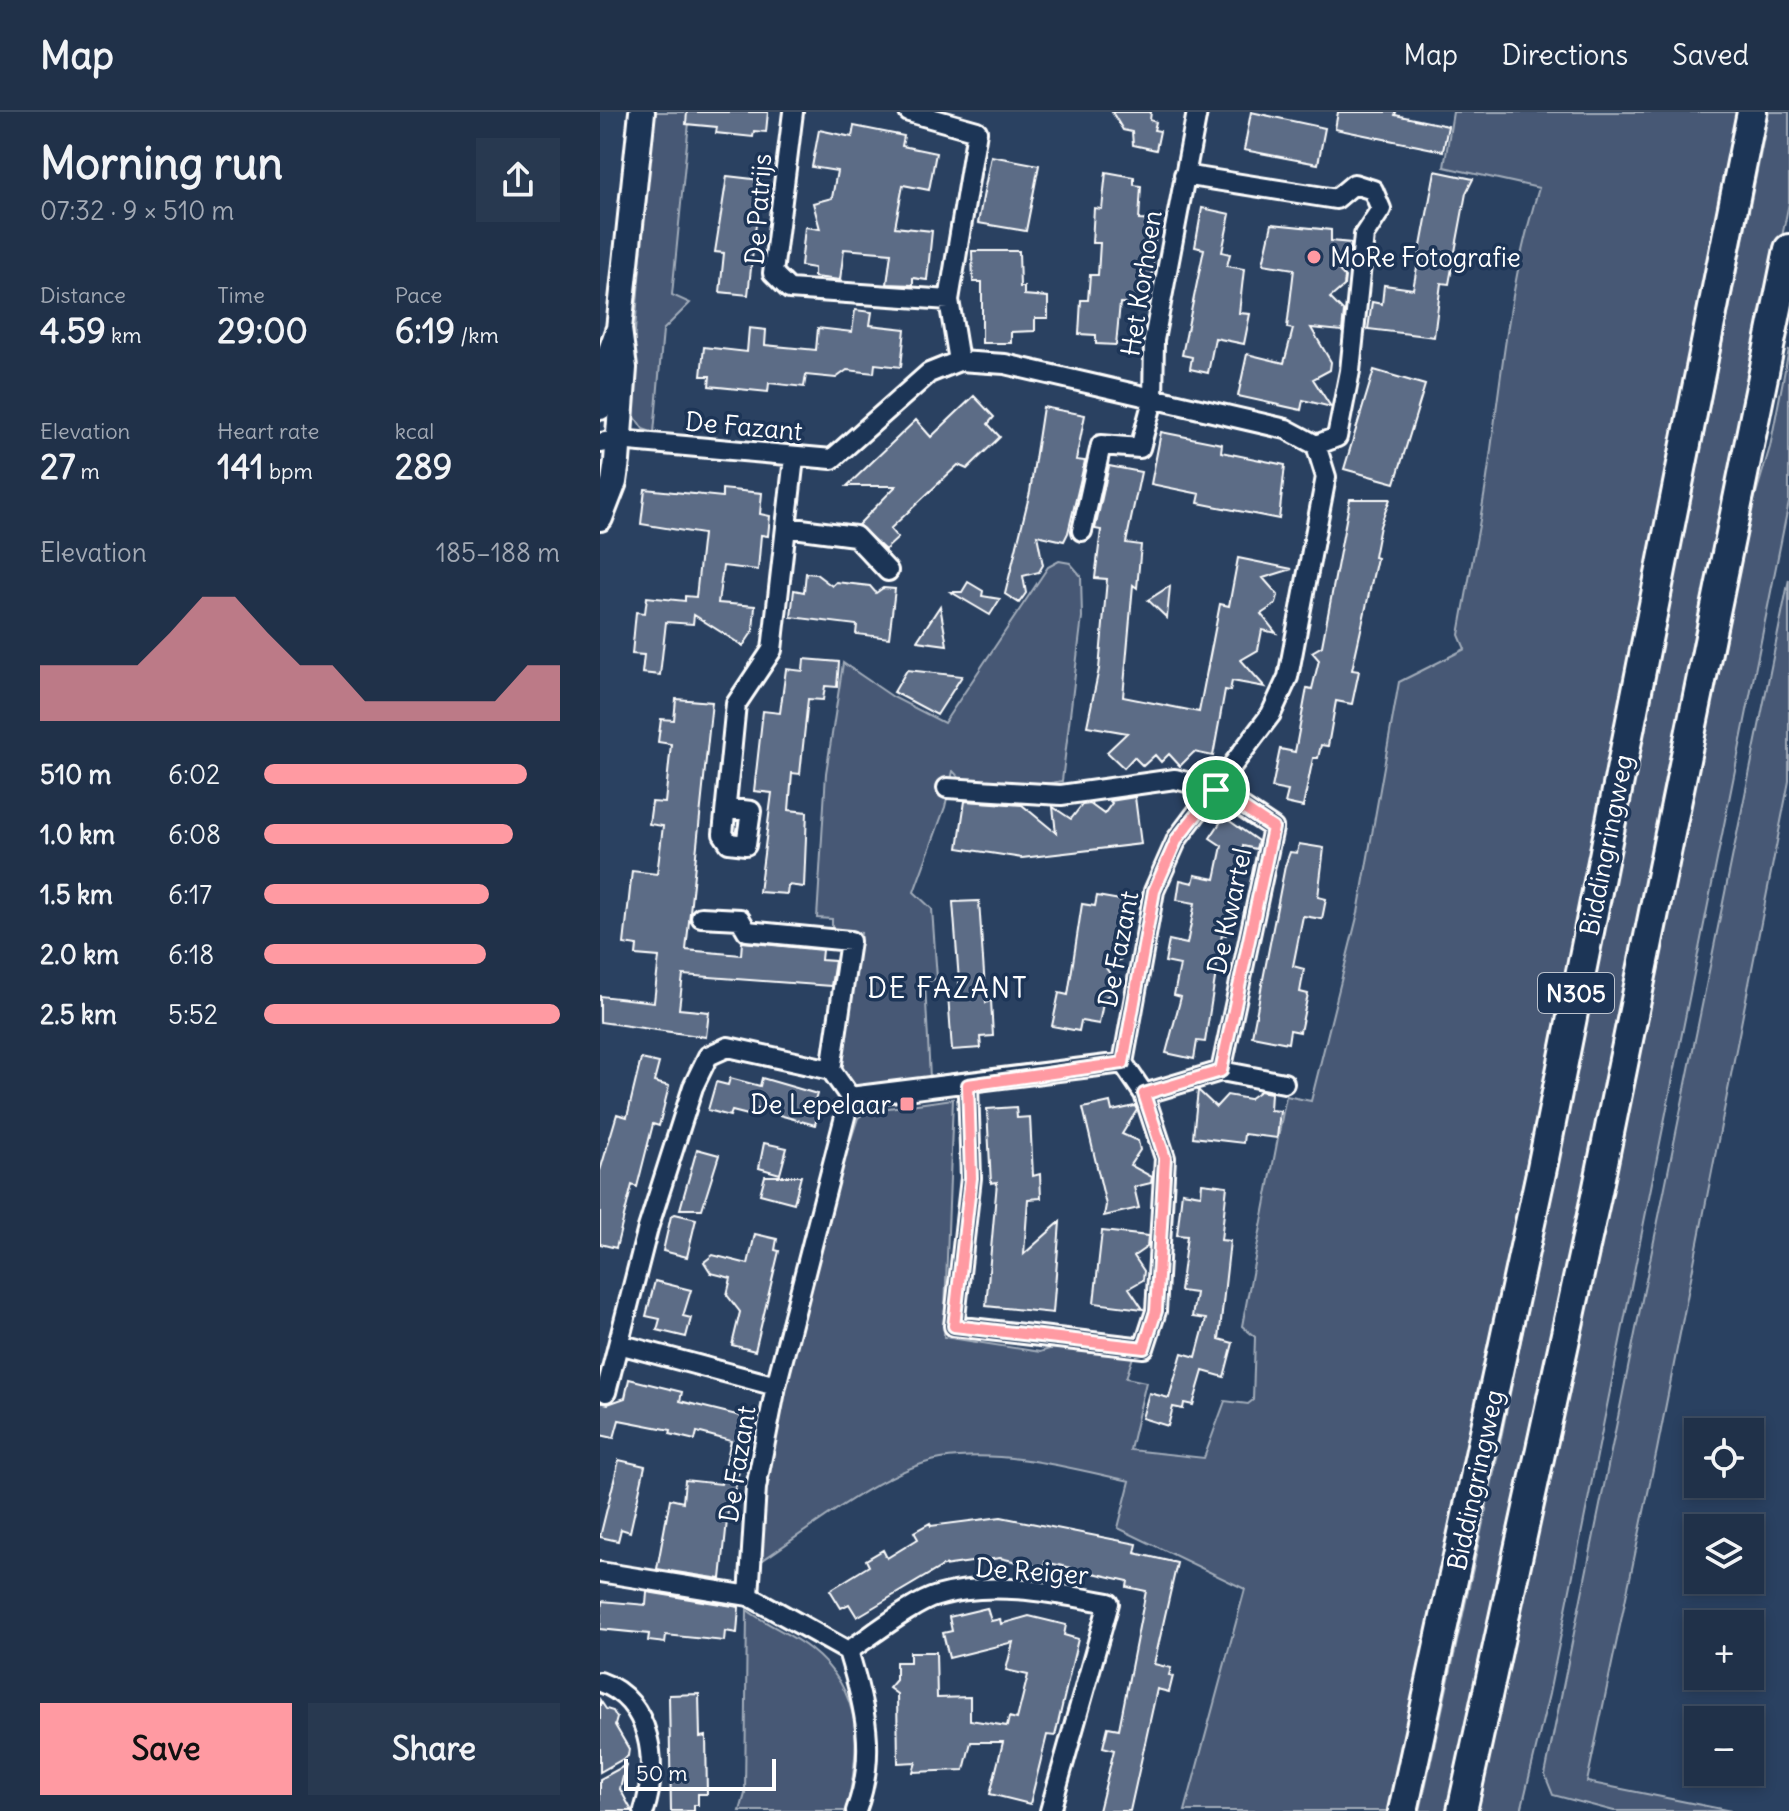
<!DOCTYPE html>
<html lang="en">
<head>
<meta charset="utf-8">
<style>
	:root { --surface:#203149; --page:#283950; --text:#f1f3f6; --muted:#a2a9b4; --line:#3d4c61; --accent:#ff9aa2 }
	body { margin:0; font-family:Delius,sans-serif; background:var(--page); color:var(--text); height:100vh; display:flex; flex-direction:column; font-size:30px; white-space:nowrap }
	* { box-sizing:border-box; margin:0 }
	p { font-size:26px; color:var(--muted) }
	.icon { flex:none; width:44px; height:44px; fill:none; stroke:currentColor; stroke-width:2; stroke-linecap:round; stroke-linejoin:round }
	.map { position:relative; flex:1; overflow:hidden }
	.side { display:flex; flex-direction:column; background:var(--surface); width:600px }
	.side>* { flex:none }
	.controls { position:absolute; left:1084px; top:1306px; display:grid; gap:16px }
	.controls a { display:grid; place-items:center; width:80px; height:80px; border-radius:0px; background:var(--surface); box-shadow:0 4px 12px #0003,0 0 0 2px var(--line); font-size:40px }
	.scale { position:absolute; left:24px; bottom:20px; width:152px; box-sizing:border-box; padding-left:8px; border:4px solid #fff; border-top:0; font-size:22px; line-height:28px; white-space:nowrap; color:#fff; -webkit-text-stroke:6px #1d3557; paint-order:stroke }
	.pin { position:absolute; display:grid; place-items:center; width:68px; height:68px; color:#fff; margin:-34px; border:4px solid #fff; border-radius:50%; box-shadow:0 2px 8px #0007 }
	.round { display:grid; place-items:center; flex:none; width:84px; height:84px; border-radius:0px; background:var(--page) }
	.headline { display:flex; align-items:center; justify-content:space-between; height:136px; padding:0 40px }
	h1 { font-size:44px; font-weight:700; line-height:60px }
	.metrics { display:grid; grid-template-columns:repeat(3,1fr); gap:12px; height:136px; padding:8px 40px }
	.metrics div { display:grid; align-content:center }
	.metrics b { font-size:34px; font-weight:700 }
	.metrics small { font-size:22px; font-weight:400 }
	.metrics p { font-size:22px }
	.chart { height:224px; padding:16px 40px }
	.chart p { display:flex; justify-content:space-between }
	.chart svg { width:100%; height:144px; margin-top:8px; fill:var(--accent); opacity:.7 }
	.action { display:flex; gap:16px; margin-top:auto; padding:16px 40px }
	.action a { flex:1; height:92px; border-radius:0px; background:var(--accent); color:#111; font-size:32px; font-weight:700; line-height:92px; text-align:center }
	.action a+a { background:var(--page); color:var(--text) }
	ul { padding:0 40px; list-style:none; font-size:26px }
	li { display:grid; grid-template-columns:128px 96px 1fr; align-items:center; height:60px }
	li i { height:20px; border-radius:10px; background:var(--accent) }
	header { display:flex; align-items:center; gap:48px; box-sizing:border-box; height:112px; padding:0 40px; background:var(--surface); border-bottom:2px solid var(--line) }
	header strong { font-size:38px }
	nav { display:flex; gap:44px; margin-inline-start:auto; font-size:28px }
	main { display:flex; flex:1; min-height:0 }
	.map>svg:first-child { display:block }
</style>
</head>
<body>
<header>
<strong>Map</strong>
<nav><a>Map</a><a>Directions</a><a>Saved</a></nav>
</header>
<main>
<section class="side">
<div class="headline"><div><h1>Morning run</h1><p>07:32 · 9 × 510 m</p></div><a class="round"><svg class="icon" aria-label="share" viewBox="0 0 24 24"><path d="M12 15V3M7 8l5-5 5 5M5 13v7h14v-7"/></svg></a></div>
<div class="metrics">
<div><p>Distance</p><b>4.59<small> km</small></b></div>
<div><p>Time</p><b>29:00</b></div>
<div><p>Pace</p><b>6:19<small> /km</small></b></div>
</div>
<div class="metrics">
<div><p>Elevation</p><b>27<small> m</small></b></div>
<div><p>Heart rate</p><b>141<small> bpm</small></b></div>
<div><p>kcal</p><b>289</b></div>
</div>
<div class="chart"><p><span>Elevation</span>185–188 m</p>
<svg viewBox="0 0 160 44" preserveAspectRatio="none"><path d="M0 44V27L10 27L20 27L30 27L40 17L50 6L60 6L70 17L80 27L90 27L100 38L110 38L120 38L130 38L140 38L150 27L160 27V44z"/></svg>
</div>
<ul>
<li><b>510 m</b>6:02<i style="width:89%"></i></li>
<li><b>1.0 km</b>6:08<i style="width:84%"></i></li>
<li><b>1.5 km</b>6:17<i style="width:76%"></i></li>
<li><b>2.0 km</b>6:18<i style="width:75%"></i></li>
<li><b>2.5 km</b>5:52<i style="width:100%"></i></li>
</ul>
<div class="action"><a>Save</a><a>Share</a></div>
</section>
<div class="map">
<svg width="1189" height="1699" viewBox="0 0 1189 1699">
	<rect width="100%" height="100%" fill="#2a4161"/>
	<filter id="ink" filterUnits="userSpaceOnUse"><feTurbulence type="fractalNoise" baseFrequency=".0125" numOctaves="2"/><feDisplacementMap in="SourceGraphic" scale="16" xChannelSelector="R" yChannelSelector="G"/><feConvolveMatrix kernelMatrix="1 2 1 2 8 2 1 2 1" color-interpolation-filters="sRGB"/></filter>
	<g filter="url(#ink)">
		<path fill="#465975" stroke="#a2acba" stroke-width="2" d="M 52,0 L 90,0 L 72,183 L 90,191 L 63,218 L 54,321 L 43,317 L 29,296 Z
			M 853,0 L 1144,0 L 793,1699 L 585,1699 L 645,1477 L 518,1416 L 530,1369 C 470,1356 403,1337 341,1347 C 286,1356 207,1419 160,1450 L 164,1349 L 178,1284 L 201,1218 L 236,1072 L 258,1006 L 267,999 L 353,987 L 344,1225 L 440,1240 L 465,1232 L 534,1242 L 526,1266 L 546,1270 L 530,1338 L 604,1346 L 625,1289 L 648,1292 L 653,1288 L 655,1225 L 642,1214 L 686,984 L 711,989 L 758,801 L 799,570 L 865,537 L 859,523 C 868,470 879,418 887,366 C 901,269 909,170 939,76 L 844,55 Z
			M 1169,0 L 1189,0 L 1189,91 L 927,1352 L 851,1699 L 820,1699 L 895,1356 Z
			M 1189,237 L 1189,390 L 949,1582 L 921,1699 L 875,1699 L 1142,428 L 1170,335 Z
			M 459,449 L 470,451 L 481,464 L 482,505 L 462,669 L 436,674 L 363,670 L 353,659 L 345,695 L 314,780 L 332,797 L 337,866 L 325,871 L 330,966 L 255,977 L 234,959 L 243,944 L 261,821 L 232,818 L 232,807 L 217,806 L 226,661 L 243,551 L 293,585 L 344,611 L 448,455 Z
			M 1189,467 L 1189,669 L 1057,1338 L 987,1670 L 1131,1699 L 1014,1699 L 953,1683 L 945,1663 Z
			M 147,1498 C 167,1513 191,1522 210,1537 C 265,1580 261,1637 246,1699 L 140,1699 L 145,1682 Z"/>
		<path fill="#5b6c86" stroke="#fff" stroke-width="2" d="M 87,0 L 168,0 L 166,20 L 154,19 L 153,25 L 116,21 L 117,15 L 86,12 Z
			M 512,0 L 551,0 L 550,8 L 556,10 L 554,18 L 560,19 L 556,38 L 533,33 L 532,20 L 523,18 Z
			M 651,0 L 725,16 L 718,52 L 644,38 Z
			M 738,0 L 796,0 L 795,3 L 848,14 L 843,39 L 735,17 Z
			M 254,14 L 304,24 L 302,34 L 336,41 L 329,78 L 303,73 L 295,115 L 332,119 L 327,168 L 313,166 L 313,173 L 287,172 L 291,141 L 244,137 L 240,168 L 214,165 L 214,156 L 201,154 L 205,115 L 220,117 L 213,91 L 232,86 L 237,59 L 212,55 L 219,18 L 252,25 Z
			M 391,44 L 439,53 L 426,119 L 378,111 Z
			M 835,59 L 873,67 L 866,81 L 849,172 L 841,171 L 834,225 L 768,217 L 772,190 L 782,192 L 784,173 L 813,177 Z
			M 506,60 L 534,65 L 534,73 L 541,74 L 539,108 L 557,109 L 549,192 L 520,191 L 516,233 L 496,232 L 496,223 L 479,222 L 481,188 L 488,188 L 490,163 L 498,163 L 500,131 L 492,131 L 494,96 L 502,97 Z
			M 127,64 L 161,68 L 148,183 L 120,180 L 124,141 L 115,140 Z
			M 602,96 L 630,102 L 622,140 L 630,142 L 627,154 L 644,157 L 639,201 L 650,202 L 644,232 L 615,226 L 608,261 L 590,257 L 592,245 L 582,243 L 604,137 L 595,135 Z
			M 672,112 L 731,118 L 731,129 L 751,131 L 750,140 L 732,151 L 745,165 L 744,174 L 730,186 L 744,200 L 742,219 L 711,216 L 731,250 L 730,258 L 713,267 L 731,295 L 703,288 L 701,298 L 638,284 L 647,242 L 684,251 L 693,217 L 687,216 L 694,157 L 663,152 Z
			M 372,139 L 419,139 L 420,175 L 424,175 L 424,183 L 448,185 L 448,206 L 435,206 L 435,219 L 411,220 L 411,231 L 382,231 L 382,170 L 373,170 Z
			M 255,198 L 272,200 L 270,213 L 305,217 L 301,255 L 275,252 L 274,261 L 247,258 L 236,266 L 206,263 L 204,275 L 169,271 L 168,280 L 109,274 L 110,264 L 101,264 L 104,235 L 147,240 L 149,216 L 166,218 L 165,233 L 216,238 L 218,216 L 252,220 Z
			M 774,258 L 825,273 L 795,371 L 744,357 Z
			M 374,284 L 394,305 L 388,312 L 400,325 L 367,357 L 358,353 L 290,417 L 298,426 L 285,438 L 258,413 L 296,374 L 247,374 L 316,308 L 331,325 Z
			M 443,295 L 485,303 L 476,348 L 485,349 L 468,421 L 464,429 L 437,423 L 443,453 L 439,460 L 423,464 L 426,481 L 419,491 L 405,482 L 430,380 Z
			M 561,320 L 622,332 L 621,340 L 685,353 L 679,407 L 598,391 L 600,382 L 551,372 Z
			M 509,354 L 541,360 L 526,431 L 541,433 L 537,476 L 533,473 L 523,585 L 599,600 L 620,492 L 629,494 L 638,446 L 692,457 L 663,466 L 678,483 L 676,492 L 661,502 L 676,521 L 662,518 L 658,538 L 641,548 L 665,575 L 632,569 L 630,579 L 625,578 L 613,644 L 594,640 L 580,654 L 569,642 L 561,650 L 555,643 L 543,654 L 534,645 L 524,656 L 507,640 L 527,621 L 487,614 L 499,557 L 507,467 L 495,466 L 501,418 L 495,417 Z
			M 45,377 L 122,385 L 122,377 L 162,381 L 160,402 L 170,404 L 168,424 L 161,423 L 158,458 L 123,454 L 118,491 L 155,494 L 153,519 L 143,534 L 94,503 L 93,512 L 66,510 L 60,563 L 42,561 L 44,543 L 32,542 L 36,500 L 45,501 L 47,485 L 85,489 L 85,484 L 96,485 L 103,422 L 41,412 Z
			M 750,387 L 790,387 L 780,414 L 774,445 L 777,446 L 752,558 L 759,559 L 752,592 L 736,589 L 728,634 L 721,633 L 718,646 L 713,646 L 703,695 L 685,691 L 688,679 L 672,676 L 680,637 L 695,640 L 707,576 L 712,577 L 719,548 L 712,540 L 722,534 Z
			M 206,461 L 216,462 L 232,474 L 236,470 L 270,474 L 276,481 L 283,476 L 295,477 L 289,526 L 256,522 L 257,513 L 191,505 L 194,478 L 204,480 Z
			M 368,470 L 383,479 L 382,484 L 400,487 L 390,503 L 351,480 L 362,480 Z
			M 570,474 L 567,506 L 548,488 Z
			M 340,494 L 347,533 L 317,529 Z
			M 204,547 L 239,550 L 237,575 L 225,574 L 223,588 L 208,587 L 200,662 L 192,661 L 189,698 L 207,700 L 204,775 L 188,773 L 187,782 L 159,780 L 172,681 L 154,679 L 163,599 L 180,601 L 186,557 L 203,559 Z
			M 307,558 L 362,564 L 337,603 L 294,580 Z
			M 76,587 L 112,590 L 86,838 L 141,843 L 142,830 L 222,838 L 221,848 L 235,849 L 231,874 L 83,863 L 79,897 L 109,900 L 106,925 L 0,910 L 0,884 L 54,890 L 59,845 L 36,843 L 37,834 L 24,832 L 32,759 L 57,762 L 63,714 L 49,712 L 52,690 L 65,691 L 71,632 L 58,630 L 61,607 L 74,608 Z
			M 535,685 L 541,732 L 422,746 L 358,736 L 365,689 L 422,693 L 456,721 L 453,695 L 471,707 L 482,693 L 490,692 L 504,702 L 512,691 L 510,689 Z
			M 624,705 L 658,729 L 656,737 L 643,734 L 626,823 L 622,822 L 605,930 L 597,929 L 594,947 L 566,941 L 581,885 L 574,883 L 580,853 L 565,850 L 569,828 L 587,832 L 595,791 L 577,788 L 580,768 L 593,771 L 595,763 L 615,767 L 622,734 L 610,726 Z
			M 699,732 L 724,736 L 718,785 L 726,787 L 722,807 L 703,804 L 693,854 L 704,857 L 700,880 L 708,882 L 700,920 L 690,918 L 688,931 L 652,924 L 685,754 L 690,740 L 697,741 Z
			M 497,784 L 526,789 L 518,833 L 523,838 L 521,847 L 506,856 L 516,870 L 515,879 L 504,886 L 499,912 L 481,909 L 479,919 L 452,914 L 459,881 L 468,883 L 482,792 L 495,794 Z
			M 379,789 L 386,891 L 391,888 L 393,924 L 380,925 L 381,936 L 352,938 L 348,883 L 360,882 L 353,790 Z
			M 41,947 L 59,951 L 54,970 L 69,974 L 59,1014 L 53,1012 L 37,1075 L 32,1073 L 16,1136 L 0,1132 L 0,1059 L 17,1002 L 27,1005 Z
			M 130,966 L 160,974 L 162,966 L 217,982 L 214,992 L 220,993 L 215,1013 L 154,996 L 152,1004 L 132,999 L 130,1004 L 108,998 L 116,970 L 128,973 Z
			M 598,978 L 616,995 L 627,983 L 649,987 L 660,979 L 671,981 L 670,998 L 680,999 L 677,1026 L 644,1022 L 643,1031 L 593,1025 Z
			M 510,990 L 512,999 L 535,994 L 537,998 L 522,1022 L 538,1029 L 540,1038 L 530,1053 L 552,1065 L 551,1071 L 534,1075 L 539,1096 L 504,1104 L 506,1093 L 483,996 Z
			M 416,995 L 417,1006 L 430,1005 L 433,1064 L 440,1062 L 441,1086 L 428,1087 L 424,1142 L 460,1110 L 453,1201 L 386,1194 L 397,1070 L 391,1071 L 387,997 Z
			M 164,1031 L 187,1036 L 180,1062 L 159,1056 Z
			M 97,1037 L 119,1043 L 102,1097 L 80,1097 Z
			M 165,1064 L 201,1064 L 194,1091 L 160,1082 Z
			M 602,1071 L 627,1074 L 621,1128 L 630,1129 L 619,1227 L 633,1231 L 624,1265 L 603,1259 L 593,1293 L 584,1291 L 583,1297 L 573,1295 L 568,1314 L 542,1306 L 549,1281 L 569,1286 L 582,1241 L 596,1245 L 606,1207 L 592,1205 L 596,1181 L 580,1179 L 587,1124 L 577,1123 L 582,1080 L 601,1083 Z
			M 75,1102 L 96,1107 L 87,1145 L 63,1139 L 71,1104 Z
			M 502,1119 L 548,1124 L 547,1135 L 534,1144 L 544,1159 L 543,1168 L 529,1176 L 543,1197 L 494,1191 Z
			M 155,1122 L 177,1127 L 175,1138 L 179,1139 L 155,1239 L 132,1233 L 140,1200 L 127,1183 L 131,1166 L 111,1161 L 104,1150 L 113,1143 L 148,1152 Z
			M 55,1169 L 91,1178 L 83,1204 L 91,1206 L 86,1225 L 57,1218 L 60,1207 L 46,1204 Z
			M 29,1267 L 82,1280 L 80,1289 L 141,1304 L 141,1316 L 149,1318 L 134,1380 L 130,1379 L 121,1467 L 57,1457 L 70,1387 L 83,1390 L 85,1368 L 121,1372 L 131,1329 L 97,1320 L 95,1328 L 70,1322 L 71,1318 L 19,1308 L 14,1326 L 0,1323 L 0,1290 L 8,1292 L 25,1286 Z
			M 19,1348 L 45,1354 L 30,1420 L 21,1417 L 18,1429 L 0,1425 Z
			M 401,1405 L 537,1432 L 535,1441 L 577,1451 L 554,1552 L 571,1556 L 569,1563 L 573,1564 L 569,1580 L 557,1577 L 530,1699 L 499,1699 L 514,1638 L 503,1635 L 508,1615 L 519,1617 L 546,1479 L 527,1475 L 528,1469 L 445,1450 L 444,1456 L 400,1446 L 343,1454 L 257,1505 L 249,1492 L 241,1496 L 230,1478 L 269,1454 L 266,1448 L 283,1438 L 287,1446 L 318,1427 L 314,1420 L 330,1411 L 331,1414 Z
			M 47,1480 L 139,1495 L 137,1521 L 125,1519 L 124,1529 L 66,1523 L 65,1531 L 48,1529 L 49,1522 L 0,1517 L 2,1489 L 46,1493 Z
			M 387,1496 L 391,1509 L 400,1507 L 401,1512 L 429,1504 L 466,1513 L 464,1523 L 478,1527 L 455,1624 L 447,1623 L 430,1692 L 390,1682 L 403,1630 L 371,1630 L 364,1658 L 313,1660 L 316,1650 L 298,1651 L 297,1582 L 289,1576 L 296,1568 L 296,1550 L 310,1550 L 310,1540 L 336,1540 L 337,1586 L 370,1585 L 370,1608 L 407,1614 L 409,1605 L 417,1607 L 428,1563 L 406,1558 L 413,1530 L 349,1546 L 343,1521 L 352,1519 L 349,1505 Z
			M 99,1582 L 100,1625 L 106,1624 L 107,1682 L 98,1682 L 98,1693 L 94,1693 L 94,1699 L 71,1699 L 69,1583 Z
			M 0,1588 L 6,1597 L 13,1599 L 17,1606 L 15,1613 L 29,1637 L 28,1644 L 0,1660 Z
			M 26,1653 L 20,1677 L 32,1699 L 0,1699 L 0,1667 Z"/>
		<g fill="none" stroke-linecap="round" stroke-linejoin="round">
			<defs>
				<path id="street" d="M 193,0 L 173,161 L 189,177 L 349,188
					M 309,0 L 377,19 L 349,188 L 359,249
					M 584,63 L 736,87 L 754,72 L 773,78 L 781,97 L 764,123 L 750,259 L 737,325 L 716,333
					M 0,331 L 18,328 L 232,347 L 329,261 L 359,249 L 405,252 L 686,317 L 716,333 L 726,365 L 688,565 L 671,602 L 577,727 L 554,779 L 523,951 L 250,985 L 176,1274 L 156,1376 L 149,1484 L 248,1539 C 265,1594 277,1642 256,1699
					M 194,346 L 186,415 L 255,424 L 288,459
					M 482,419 L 501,333 L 540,336 L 553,288 L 554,228 L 597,0
					M 347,676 L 461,683 L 575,667 L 616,678 L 673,716 L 621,959 L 544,982
					M 126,696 L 151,699 L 146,733 L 129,731 L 123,722 L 136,592 L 172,538 L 186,415
					M 101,805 L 140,807 L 147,819 L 250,829 L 231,958
					M 621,959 L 684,971
					M 368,973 L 371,1066 L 354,1214 L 544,1236 L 556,1199 L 565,1046 L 544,982 L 523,951
					M 19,1232 L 176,1274
					M 6,1280 L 48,1116 L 93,975 L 108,944 L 128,935 L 231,958 L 250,985
					M 0,1460 L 149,1484
					M 248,1539 C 270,1525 314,1490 337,1484 C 392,1468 454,1481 509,1491 L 450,1699
					M 0,1570 C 52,1588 59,1653 44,1699"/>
				<path id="secondary" d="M 0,295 L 5,256 L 18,219
					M 0,406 L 14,370 L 17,349 L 24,256 L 19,217 L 42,0"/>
				<path id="primary" d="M 803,1699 L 942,1056 L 1152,0
					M 862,1699 L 997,1080 L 1189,137"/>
			</defs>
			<use href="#street" stroke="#fff" stroke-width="24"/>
			<use href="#secondary" stroke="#fff" stroke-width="30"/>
			<use href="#primary" stroke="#fff" stroke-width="34"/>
			<use href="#street" stroke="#1d3557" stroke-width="18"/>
			<use href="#secondary" stroke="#1d3557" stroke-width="24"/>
			<use href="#primary" stroke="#1d3557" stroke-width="28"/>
		</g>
	</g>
	<g fill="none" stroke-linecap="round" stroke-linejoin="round" filter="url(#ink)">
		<defs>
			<path id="route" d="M 616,678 L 673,716 L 621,959 L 544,982 L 565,1046 L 556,1199 L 544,1236 L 354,1214 L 371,1066 L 368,973 L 523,951 L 554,779 L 577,727 Z"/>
		</defs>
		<use href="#route" stroke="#fff" stroke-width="16"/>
		<use href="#route" stroke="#ff9aa2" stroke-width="10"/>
	</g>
	<g fill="#ff9aa2" stroke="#1d3557" stroke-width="3">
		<circle cx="714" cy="145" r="8"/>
		<rect x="299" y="984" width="16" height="16" rx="4"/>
	</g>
	<g text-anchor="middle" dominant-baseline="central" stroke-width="7" stroke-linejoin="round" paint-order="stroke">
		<rect fill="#1d3557" stroke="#bbc2cd" stroke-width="2" x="938" y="861" width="76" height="40" rx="6"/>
		<g font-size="24" font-weight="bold" fill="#fff">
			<text x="976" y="881">N305</text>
		</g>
		<g font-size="26" fill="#fff" stroke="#1d3557">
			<text transform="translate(158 97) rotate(-86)">De Patrijs</text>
			<text transform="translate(541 171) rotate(-81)">Het Korhoen</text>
			<text transform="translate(144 314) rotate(5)">De Fazant</text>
			<text transform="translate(1006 733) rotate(-79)">Biddingringweg</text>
			<text transform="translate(629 799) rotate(-78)">De Kwartel</text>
			<text transform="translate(518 837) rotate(-79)">De Fazant</text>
			<text transform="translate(137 1352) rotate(-81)">De Fazant</text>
			<text transform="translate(875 1368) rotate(-78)">Biddingringweg</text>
			<text transform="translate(432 1459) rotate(4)">De Reiger</text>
		</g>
		<g font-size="26" fill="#fff" stroke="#1d3557" text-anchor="start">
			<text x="730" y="145">MoRe Fotografie</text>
			<text x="291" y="992" text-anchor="end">De Lepelaar</text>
		</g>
		<g font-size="28" letter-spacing="2" fill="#fff" stroke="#1d3557">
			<text x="348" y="876">DE FAZANT</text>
		</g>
	</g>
</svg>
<div class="controls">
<a><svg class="icon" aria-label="locate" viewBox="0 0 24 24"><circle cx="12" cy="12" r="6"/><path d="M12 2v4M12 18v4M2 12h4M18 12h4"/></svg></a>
<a><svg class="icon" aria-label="layers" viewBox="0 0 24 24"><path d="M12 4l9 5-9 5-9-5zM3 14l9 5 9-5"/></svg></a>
<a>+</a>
<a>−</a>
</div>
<div class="scale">50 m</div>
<div class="pin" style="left:616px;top:678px;background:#1e9e55"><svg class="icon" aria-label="arrive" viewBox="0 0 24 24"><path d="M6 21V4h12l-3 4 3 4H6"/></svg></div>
</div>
</main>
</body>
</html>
